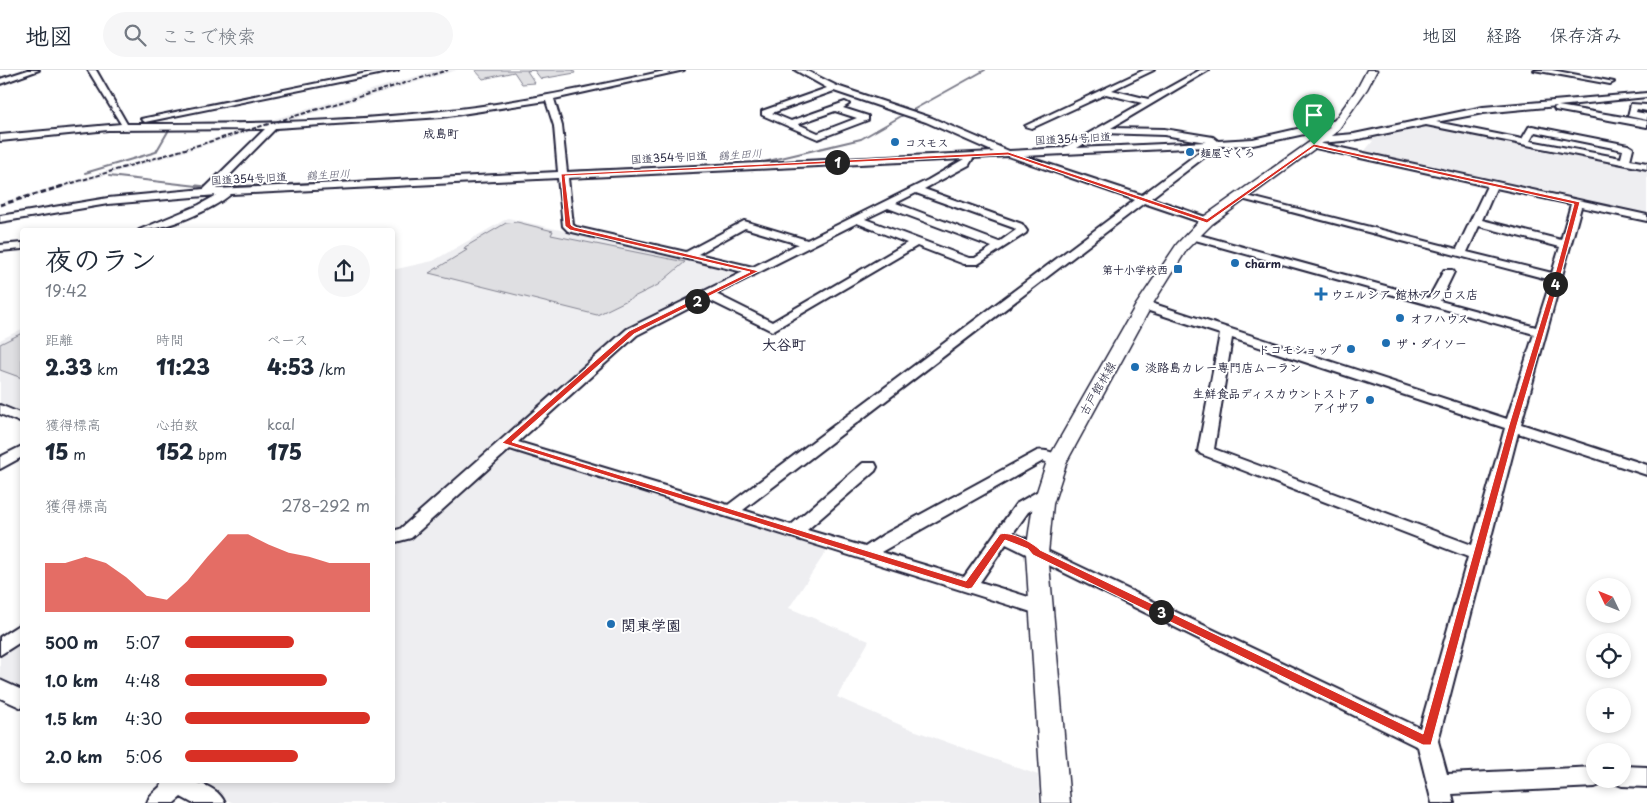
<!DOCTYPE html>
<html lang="ja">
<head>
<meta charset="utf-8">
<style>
	:root { --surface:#fff; --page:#f6f6f7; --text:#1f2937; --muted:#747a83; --line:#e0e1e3; --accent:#d93025 }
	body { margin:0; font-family:"Playpen Sans","Klee One",sans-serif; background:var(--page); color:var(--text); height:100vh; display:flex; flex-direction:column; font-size:19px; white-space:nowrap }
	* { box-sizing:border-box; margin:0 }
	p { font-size:16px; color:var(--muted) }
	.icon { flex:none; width:28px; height:28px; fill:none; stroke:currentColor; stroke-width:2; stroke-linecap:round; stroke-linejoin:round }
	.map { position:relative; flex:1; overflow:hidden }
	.details { position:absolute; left:20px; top:158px; width:375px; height:555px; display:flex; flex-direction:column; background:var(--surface); border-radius:5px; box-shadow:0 2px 8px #0003 }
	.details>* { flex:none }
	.needle { width:32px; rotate:313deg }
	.controls { position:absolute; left:1586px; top:508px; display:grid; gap:10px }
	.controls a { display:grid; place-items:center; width:45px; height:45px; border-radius:50%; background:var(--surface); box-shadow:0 2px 8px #0003; font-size:25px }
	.pin { position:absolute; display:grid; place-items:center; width:42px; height:42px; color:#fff; margin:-51px -21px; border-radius:50% 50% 50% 0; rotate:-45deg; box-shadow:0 0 5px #0007 }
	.pin .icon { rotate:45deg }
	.km { position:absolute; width:25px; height:25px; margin:-12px; border-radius:50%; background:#222; color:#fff; font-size:14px; line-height:25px; text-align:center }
	.round { display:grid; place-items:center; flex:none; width:52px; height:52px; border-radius:26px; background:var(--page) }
	.headline { display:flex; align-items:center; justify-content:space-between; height:85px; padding:0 25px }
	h1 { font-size:28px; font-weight:800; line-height:38px }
	.metrics { display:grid; grid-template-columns:repeat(3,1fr); gap:8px; height:85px; padding:5px 25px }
	.metrics div { display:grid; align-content:center }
	.metrics b { font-size:21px; font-weight:800 }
	.metrics small { font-size:14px; font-weight:400 }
	.metrics p { font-size:14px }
	.chart { height:140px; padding:10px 25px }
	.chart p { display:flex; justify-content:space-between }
	.chart svg { width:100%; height:90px; margin-top:5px; fill:var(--accent); opacity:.7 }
	ul { padding:0 25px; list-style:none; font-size:16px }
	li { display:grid; grid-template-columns:80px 60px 1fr; align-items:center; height:38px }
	li i { height:12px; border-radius:6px; background:var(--accent) }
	header { display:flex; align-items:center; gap:30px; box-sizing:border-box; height:70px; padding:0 25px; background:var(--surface); border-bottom:1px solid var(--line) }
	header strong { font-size:24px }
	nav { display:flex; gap:28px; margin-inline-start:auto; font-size:18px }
	.search { width:350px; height:45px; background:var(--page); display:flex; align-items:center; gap:12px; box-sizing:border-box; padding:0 18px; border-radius:28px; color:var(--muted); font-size:19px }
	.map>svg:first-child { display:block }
</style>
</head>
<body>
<header>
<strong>地図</strong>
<div class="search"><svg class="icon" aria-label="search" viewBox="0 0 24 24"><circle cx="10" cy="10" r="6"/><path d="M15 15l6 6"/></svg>ここで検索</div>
<nav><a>地図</a><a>経路</a><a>保存済み</a></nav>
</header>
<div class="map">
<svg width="1647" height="733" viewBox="0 0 1647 733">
	<rect width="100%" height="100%" fill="#fff"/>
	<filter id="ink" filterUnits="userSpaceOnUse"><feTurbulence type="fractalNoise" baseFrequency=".02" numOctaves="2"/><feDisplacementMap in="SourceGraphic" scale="10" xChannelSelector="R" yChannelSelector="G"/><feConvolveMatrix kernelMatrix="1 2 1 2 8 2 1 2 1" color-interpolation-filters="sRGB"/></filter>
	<g filter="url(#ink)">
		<path fill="#eeeef1" d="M 437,0 L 457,0 L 283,52 L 261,53 Z
			M 1427,55 L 1647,98 L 1647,145 L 1362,84 L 1373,71 L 1358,68 Z
			M 257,56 L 266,57 L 0,137 L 0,133 Z
			M 508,148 L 743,202 L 616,267 L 403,457 L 393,462 L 392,200 L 433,191 Z
			M 22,259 L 22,342 L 0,334 L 0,270 Z
			M 518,382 L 827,480 L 789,538 L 869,571 L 837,627 L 905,657 L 1038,705 L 1039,733 L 233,733 L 189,710 L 392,710 L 393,471 L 398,472 L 410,466 L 502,385 Z
			M 22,565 L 22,622 L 0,610 L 0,581 Z"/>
		<path fill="#dfdfe2" stroke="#80808e" d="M 475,0 L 573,0 L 575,3 L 541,9 L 534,0 L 527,1 L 535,13 L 522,14 L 514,2 L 483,9 Z
			M 517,152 L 553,161 L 551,165 L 685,192 L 658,215 L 597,245 L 429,203 L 467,180 L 464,179 L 465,177 L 506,153 Z
			M 22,263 L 22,308 L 0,300 L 0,274 Z"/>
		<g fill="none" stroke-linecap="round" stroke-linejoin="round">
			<path stroke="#7a7a88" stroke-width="2" d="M 911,41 L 985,0
				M 568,101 L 760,93 L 861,69 L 905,44
				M 85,103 L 156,82 L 170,58
				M 109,106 L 206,117
				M 218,117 L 558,102"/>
			<path stroke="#7a7a88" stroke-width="3" d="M 197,116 L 206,117
				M 218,117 L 241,116"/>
			<defs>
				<path id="minor" d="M 28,0 L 39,0 L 0,14 L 0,9 Z
					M 88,0 L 96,0 L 127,54 C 232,54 337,53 442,41 C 519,33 594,16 669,0 L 684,0 L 554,29 L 562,56 L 567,102 L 994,82 L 926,52 L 834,21 L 772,43 L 791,51 L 845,32 L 849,34 L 843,38 L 868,46 L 868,50 L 818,69 L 762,45 L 762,41 L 827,18 L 795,0 L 805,0 L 837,16 L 932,48 L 1009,81 L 1063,78 L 1142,33 L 1106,24 L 1032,58 L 1025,56 L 1144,0 L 1154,0 L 1112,20 L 1148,29 L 1200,0 L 1209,0 L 1111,58 L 1164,59 L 1213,67 L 1218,71 L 1253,69 L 1341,49 L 1341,53 L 1309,63 L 1253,75 L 1219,76 L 1151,128 L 1211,149 L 1211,153 L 1203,153 L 1144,133 L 743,440 L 791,455 L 863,393 L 875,393 L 877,397 L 875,401 L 807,460 L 865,477 L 883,465 L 1037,381 C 1045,379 1060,384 1065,391 L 1062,395 L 1057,396 L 1043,391 L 881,482 L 964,507 L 1016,434 L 1040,420 L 1052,420 L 1054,424 L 1052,428 L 1028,442 L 1013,463 L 1037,473 L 1043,479 L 1420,658 L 1468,487 L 1201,384 L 1198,381 L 1220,264 L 1140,238 L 1138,235 L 1144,231 L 1148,232 L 1507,349 L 1534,264 L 1188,168 L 1187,166 L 1192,163 L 1196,164 L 1429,228 L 1444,200 L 1452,200 L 1454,202 L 1440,231 L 1536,257 L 1551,210 L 1234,127 L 1239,124 L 1457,179 L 1487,116 L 1311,77 L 1311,73 L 1314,72 L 1647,145 L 1647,151 L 1581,137 L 1521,354 L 1647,395 L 1647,405 L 1518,363 L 1438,671 L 1447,704 L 1595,697 L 1595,709 L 1605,709 L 1603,714 L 1595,717 L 1452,724 L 1454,733 L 1432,733 L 1418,677 L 1006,474 L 980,512 L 1048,533 L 1050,538 L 1048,543 L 1041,545 L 510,379 L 411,468 L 392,473 L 392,461 L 400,459 L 627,259 L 743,202 L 568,161 L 563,156 L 558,108 L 231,124 C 211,141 165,160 139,160 L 199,135 L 217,125 L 108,134 L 0,152 L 0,146 L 108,128 L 204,119 L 265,59 L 108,60 L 0,71 L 0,65 L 121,54 ZM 546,31 L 554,56 L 558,102 L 216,119 L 276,58 L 442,47 ZM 835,41 L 857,48 L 818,63 L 798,54 ZM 1102,63 L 1164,65 L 1206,72 L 1077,78 ZM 1206,77 L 1142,125 L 1024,86 ZM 1008,86 L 1135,130 L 728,435 L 518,372 L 637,265 L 707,229 L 772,261 L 917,176 L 964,194 L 978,194 L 1026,163 L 1027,161 L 1022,154 L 924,119 L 969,95 L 973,88 ZM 964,89 L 928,110 L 807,170 L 744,151 L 686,182 L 576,157 L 573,155 L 568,108 ZM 1496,118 L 1571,134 L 1561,170 L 1482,150 ZM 916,123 L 1014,158 L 1016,160 L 999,172 L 896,133 ZM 888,138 L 992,177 L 975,188 L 969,188 L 865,149 ZM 857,153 L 907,173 L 772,252 L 716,224 ZM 1479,156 L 1560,177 L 1552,203 L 1467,182 ZM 745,158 L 798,174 L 753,197 L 698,184 ZM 1232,268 L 1505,358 L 1472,475 L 1214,379 Z
					M 382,0 L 398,0 L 145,52 L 141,49 Z
					M 1534,0 L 1552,0 L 1614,12 L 1610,14 Z
					M 1647,23 L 1647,27 L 1558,36 L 1647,51 L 1647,57 L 1555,40 L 1554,38 L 1557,36 L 1483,43 L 1436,52 L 1522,69 L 1529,57 L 1532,56 L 1628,75 L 1633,78 L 1630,90 L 1647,93 L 1647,99 L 1426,55 L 1354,70 L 1320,73 L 1316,70 L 1320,67 L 1354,64 L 1483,37 ZM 1535,62 L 1623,80 L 1621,88 L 1530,71 Z
					M 1631,34 L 1647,35 L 1647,41 L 1637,39 L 1636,42 L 1647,44 L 1647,50 L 1628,46 Z
					M 22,173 L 22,179 L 0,181 L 0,175 Z
					M 0,335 L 22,344 L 22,353 L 0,344 Z
					M 22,376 L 22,387 L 0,399 L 0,387 Z
					M 22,553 L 22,571 L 0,585 L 0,567 Z
					M 0,610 L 22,620 L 22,638 L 0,628 Z
					M 1622,696 L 1647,697 L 1647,717 L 1622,716 L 1614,713 L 1612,709 L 1622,709 Z
					M 160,710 C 182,710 215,710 225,733 L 192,733 L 181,727 L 174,733 L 147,733 L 150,726 L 162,715 Z"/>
				<path id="major" d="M 1367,0 L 1377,0 L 1367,19 L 1336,63 L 1212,154 L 1187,179 L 1152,235 L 1067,391 L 1053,434 L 1048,483 L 1070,733 L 1042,733 L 1026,483 L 1033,434 L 1047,391 L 1136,235 L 1177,174 L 1202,148 L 1328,59 L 1357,19 Z"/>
			</defs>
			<use href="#minor" stroke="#22223b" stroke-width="4"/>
			<use href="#major" stroke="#22223b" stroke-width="3"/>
			<use href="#minor" fill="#fff" fill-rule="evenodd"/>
			<use href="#major" fill="#fff" fill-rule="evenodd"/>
			<path stroke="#22223b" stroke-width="2" stroke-dasharray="4.5 2" stroke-linecap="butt" d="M 59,117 L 448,0"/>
			<path stroke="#22223b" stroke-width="3" stroke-dasharray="5.5 3" stroke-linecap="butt" d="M 0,135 L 63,116"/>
		</g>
	</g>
	<path fill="#d93025" stroke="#fff" fill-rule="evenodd" d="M 1314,74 L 1580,132 L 1560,208 L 1517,355 L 1431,675 L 1423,675 L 1033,485 L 1028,479 L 1005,470 L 972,518 L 968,519 L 502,373 L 629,261 L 750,202 L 570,160 L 565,156 L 561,104 L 1008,82 L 1207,149 ZM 1314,77 L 1574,134 L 1554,208 L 1509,355 L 1423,664 L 1040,480 C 1032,472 1011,461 1000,464 L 966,511 L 512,372 L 634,264 L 759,201 L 574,157 L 571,155 L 565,106 L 1008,85 L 1207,153 Z"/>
	<g fill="#1f6fb2" stroke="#fff" stroke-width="2">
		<circle cx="895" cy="72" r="5"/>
		<circle cx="1190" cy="82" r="5"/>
		<circle cx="1235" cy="193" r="5"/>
		<rect x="1173" y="194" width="10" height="10" rx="2.5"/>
		<path d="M1318.5 216.5h5v5h5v5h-5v5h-5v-5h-5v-5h5z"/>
		<circle cx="1400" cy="248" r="5"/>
		<circle cx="1386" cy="273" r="5"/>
		<circle cx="1351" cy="279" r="5"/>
		<circle cx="1135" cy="297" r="5"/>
		<circle cx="1370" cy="330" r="5"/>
		<circle cx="611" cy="554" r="5"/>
	</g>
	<g text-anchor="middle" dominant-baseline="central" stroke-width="4" stroke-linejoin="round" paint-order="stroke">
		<g font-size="11" fill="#22223b" stroke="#fff">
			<text transform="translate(1073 68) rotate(-3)">国道354号旧道</text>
			<text transform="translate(669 87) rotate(-3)">国道354号旧道</text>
			<text transform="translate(249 108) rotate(-3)">国道354号旧道</text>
		</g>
		<g font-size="11" font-weight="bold" fill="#22223b" stroke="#fff" text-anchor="start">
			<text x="905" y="72">コスモス</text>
			<text x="1200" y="82">麺屋ざくろ</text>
			<text x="1245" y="193">charm</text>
			<text x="1168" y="199" text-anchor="end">第十小学校西</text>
		</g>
		<g font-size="11" font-style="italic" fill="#5c5c6f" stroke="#fff">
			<text transform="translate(740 84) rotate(-4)">鶴生田川</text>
			<text transform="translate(328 104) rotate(-3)">鶴生田川</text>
		</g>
		<g font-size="12" font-weight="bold" fill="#22223b" stroke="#fff">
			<text x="441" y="63">成島町</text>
		</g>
		<g font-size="12" font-weight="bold" fill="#22223b" stroke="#fff" text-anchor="start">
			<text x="1331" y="224">ウエルシア 館林アクロス店</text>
			<text x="1410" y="248">オフハウス</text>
			<text x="1396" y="273">ザ・ダイソー</text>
			<text x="1341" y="279" text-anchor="end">ドコモショップ</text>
			<text x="1145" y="297">淡路島カレー専門店ムーラン</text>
			<text x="1360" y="323" text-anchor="end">生鮮食品ディスカウントストア<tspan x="1360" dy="14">アイザワ</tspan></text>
		</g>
		<g font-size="12" fill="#22223b" stroke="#fff">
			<text transform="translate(1097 318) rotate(-60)">古戸館林線</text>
		</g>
		<g font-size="15" font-weight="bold" fill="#22223b" stroke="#fff">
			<text x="784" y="273">大谷町</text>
		</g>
		<g font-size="15" font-weight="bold" fill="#22223b" stroke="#fff" text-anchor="start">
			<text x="621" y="554">関東学園</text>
		</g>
	</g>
</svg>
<div class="controls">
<a><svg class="needle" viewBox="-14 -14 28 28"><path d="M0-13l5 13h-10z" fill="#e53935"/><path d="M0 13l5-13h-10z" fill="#747a83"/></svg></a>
<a><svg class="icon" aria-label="locate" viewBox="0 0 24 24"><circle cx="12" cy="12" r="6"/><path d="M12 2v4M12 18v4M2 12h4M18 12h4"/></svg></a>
<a>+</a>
<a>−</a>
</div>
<div class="pin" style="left:1314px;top:75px;background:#1e9e55"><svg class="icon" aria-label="arrive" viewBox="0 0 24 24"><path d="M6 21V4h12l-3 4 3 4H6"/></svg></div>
<b class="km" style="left:837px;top:92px">1</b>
<b class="km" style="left:697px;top:231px">2</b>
<b class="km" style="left:1161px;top:542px">3</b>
<b class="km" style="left:1555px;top:214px">4</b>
<section class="details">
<div class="headline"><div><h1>夜のラン</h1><p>19:42</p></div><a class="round"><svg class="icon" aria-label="share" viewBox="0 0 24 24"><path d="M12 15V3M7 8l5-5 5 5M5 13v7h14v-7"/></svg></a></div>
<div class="metrics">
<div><p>距離</p><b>2.33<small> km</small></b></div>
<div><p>時間</p><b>11:23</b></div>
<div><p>ペース</p><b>4:53<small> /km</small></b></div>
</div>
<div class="metrics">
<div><p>獲得標高</p><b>15<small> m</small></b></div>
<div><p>心拍数</p><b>152<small> bpm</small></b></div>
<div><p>kcal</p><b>175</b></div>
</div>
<div class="chart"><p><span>獲得標高</span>278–292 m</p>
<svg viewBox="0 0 160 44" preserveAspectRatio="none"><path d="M0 44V20L10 20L20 17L30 20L40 27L50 36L60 38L70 29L80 17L90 6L100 6L110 11L120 15L130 17L140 20L150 20L160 20V44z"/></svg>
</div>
<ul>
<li><b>500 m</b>5:07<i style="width:59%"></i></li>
<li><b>1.0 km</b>4:48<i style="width:77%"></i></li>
<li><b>1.5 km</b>4:30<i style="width:100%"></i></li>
<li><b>2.0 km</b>5:06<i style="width:61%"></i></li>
</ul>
</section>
</div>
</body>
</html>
